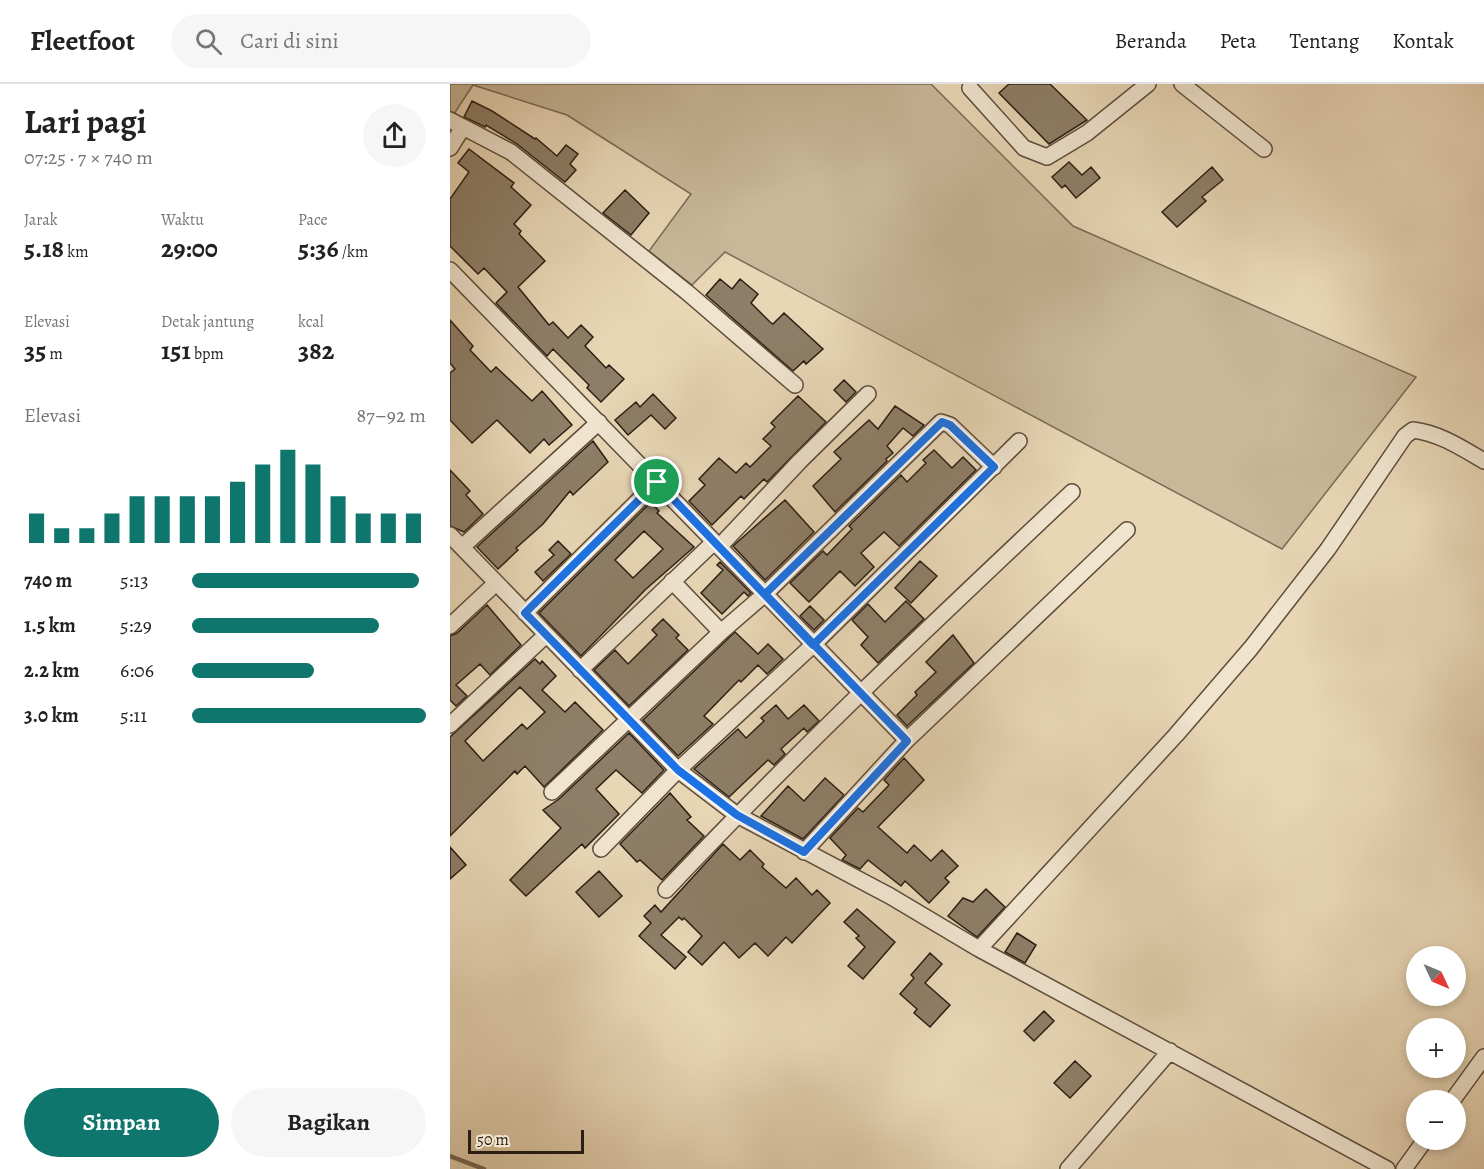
<!DOCTYPE html>
<html lang="id">
<head>
<meta charset="utf-8">
<style>
	:root { --surface:#fff; --page:#f6f6f6; --text:#222; --muted:#767676; --line:#e0e0e0; --accent:#0f766e }
	body { margin:0; font-family:Alegreya,serif; background:var(--page); color:var(--text); height:100vh; display:flex; flex-direction:column; font-size:22px; white-space:nowrap }
	* { box-sizing:border-box; margin:0 }
	p { font-size:20px; color:var(--muted) }
	.icon { flex:none; width:33px; height:33px; fill:none; stroke:currentColor; stroke-width:2; stroke-linecap:round; stroke-linejoin:round }
	.map { position:relative; flex:1; overflow:hidden }
	.side { display:flex; flex-direction:column; background:var(--surface); width:450px }
	.side>* { flex:none }
	.needle { width:39px; rotate:134deg }
	.fabs { position:absolute; left:956px; top:862px; display:grid; gap:12px }
	.fabs a { display:grid; place-items:center; width:60px; height:60px; border-radius:50%; background:var(--surface); box-shadow:0 3px 9px #0003; font-size:30px }
	.scale { position:absolute; left:18px; bottom:15px; width:116px; box-sizing:border-box; padding-left:6px; border:3px solid #2c1e13; border-top:0; font-size:16px; line-height:21px; white-space:nowrap; color:#2c1e13; -webkit-text-stroke:4px #f0e4cf; paint-order:stroke }
	.pin { position:absolute; display:grid; place-items:center; width:51px; height:51px; color:#fff; margin:-26px; border:3px solid #fff; border-radius:50%; box-shadow:0 2px 6px #0007 }
	.round { display:grid; place-items:center; flex:none; width:63px; height:63px; border-radius:32px; background:var(--page) }
	.summary { display:flex; align-items:center; justify-content:space-between; height:102px; padding:0 24px }
	h1 { font-size:33px; font-weight:700; line-height:45px }
	.stats { display:grid; grid-template-columns:repeat(3,1fr); gap:9px; height:102px; padding:6px 24px }
	.stats div { display:grid; align-content:center }
	.stats b { font-size:26px; font-weight:700 }
	.stats small { font-size:16px; font-weight:400 }
	.stats p { font-size:16px }
	.chart { height:168px; padding:12px 24px }
	.chart p { display:flex; justify-content:space-between }
	.chart svg { width:100%; height:108px; margin-top:6px; stroke:var(--accent); stroke-width:6 }
	.button { display:flex; gap:12px; margin-top:auto; padding:12px 24px }
	.button a { flex:1; height:69px; border-radius:36px; background:var(--accent); color:#fff; font-size:24px; font-weight:700; line-height:69px; text-align:center }
	.button a+a { background:var(--page); color:var(--text) }
	ul { padding:0 24px; list-style:none; font-size:20px }
	li { display:grid; grid-template-columns:96px 72px 1fr; align-items:center; height:45px }
	li i { height:15px; border-radius:8px; background:var(--accent) }
	header { display:flex; align-items:center; gap:36px; box-sizing:border-box; height:84px; padding:0 30px; background:var(--surface); border-bottom:2px solid var(--line) }
	header strong { font-size:28px }
	nav { display:flex; gap:33px; margin-inline-start:auto; font-size:21px }
	.search { width:420px; height:54px; background:var(--page); display:flex; align-items:center; gap:15px; box-sizing:border-box; padding:0 21px; border-radius:33px; color:var(--muted); font-size:22px }
	main { display:flex; flex:1; min-height:0 }
	.map>svg:first-child { display:block }
</style>
</head>
<body>
<header>
<strong>Fleetfoot</strong>
<div class="search"><svg class="icon" aria-label="search" viewBox="0 0 24 24"><circle cx="10" cy="10" r="6"/><path d="M15 15l6 6"/></svg>Cari di sini</div>
<nav><a>Beranda</a><a>Peta</a><a>Tentang</a><a>Kontak</a></nav>
</header>
<main>
<section class="side">
<div class="summary"><div><h1>Lari pagi</h1><p>07:25 · 7 × 740 m</p></div><a class="round"><svg class="icon" aria-label="share" viewBox="0 0 24 24"><path d="M12 15V3M7 8l5-5 5 5M5 13v7h14v-7"/></svg></a></div>
<div class="stats">
<div><p>Jarak</p><b>5.18<small> km</small></b></div>
<div><p>Waktu</p><b>29:00</b></div>
<div><p>Pace</p><b>5:36<small> /km</small></b></div>
</div>
<div class="stats">
<div><p>Elevasi</p><b>35<small> m</small></b></div>
<div><p>Detak jantung</p><b>151<small> bpm</small></b></div>
<div><p>kcal</p><b>382</b></div>
</div>
<div class="chart"><p><span>Elevasi</span>87–92 m</p>
<svg viewBox="0 0 160 44" preserveAspectRatio="none"><path d="M5 44V32M15 44V38M25 44V38M35 44V32M45 44V25M55 44V25M65 44V25M75 44V25M85 44V19M95 44V12M105 44V6M115 44V12M125 44V25M135 44V32M145 44V32M155 44V32"/></svg>
</div>
<ul>
<li><b>740 m</b>5:13<i style="width:97%"></i></li>
<li><b>1.5 km</b>5:29<i style="width:80%"></i></li>
<li><b>2.2 km</b>6:06<i style="width:52%"></i></li>
<li><b>3.0 km</b>5:11<i style="width:100%"></i></li>
</ul>
<div class="button"><a>Simpan</a><a>Bagikan</a></div>
</section>
<div class="map">
<svg width="1034" height="1085" viewBox="0 0 1034 1085">
	<rect width="100%" height="100%" fill="#e8d6b5"/>
	<filter id="stains"><feTurbulence type="fractalNoise" baseFrequency=".00333" numOctaves="4"/><feColorMatrix values="0 0 0 0 .2 0 0 0 0 .09 0 0 0 0 .02 0 0 0 .5 -.17"/></filter>
	<radialGradient id="worn" r=".72"><stop offset=".6" stop-color="#630" stop-opacity="0"/><stop offset="1" stop-color="#630" stop-opacity=".3"/></radialGradient>
	<path fill="#c8b799" stroke="#7a6a56" stroke-width="1.5" d="M 0,0 L 481,0 L 623,142 L 966,293 L 832,465 L 275,168 L 242,201 L 199,167 L 241,110 L 117,31 L 23,1 L 4,30 L 0,27 Z"/>
	<g fill="none" stroke-linecap="round" stroke-linejoin="round">
		<path stroke="#766753" stroke-width="4.5" d="M 0,1072 L 34,1085"/>
	</g>
	<path fill="#8e7e67" stroke="#2c1e13" stroke-width="1.5" fill-rule="evenodd" d="M 559,0 L 600,0 L 637,36 L 599,60 L 549,9 Z
		M 22,17 L 42,27 L 85,55 L 86,54 L 107,72 L 116,61 L 128,70 L 120,80 L 126,86 L 115,98 L 67,60 L 36,41 L 35,43 L 14,33 Z
		M 19,65 L 64,99 L 61,103 L 81,121 L 64,140 L 71,147 L 69,150 L 95,177 L 68,203 L 99,241 L 103,238 L 118,254 L 131,241 L 143,253 L 135,262 L 156,284 L 159,281 L 174,295 L 151,318 L 137,304 L 139,301 L 103,265 L 97,272 L 46,219 L 57,208 L 34,184 L 28,190 L 0,162 L 0,115 L 19,88 L 8,79 Z
		M 619,78 L 632,91 L 641,83 L 650,94 L 626,114 L 615,101 L 612,104 L 602,93 Z
		M 762,83 L 773,96 L 752,113 L 756,117 L 727,143 L 712,128 Z
		M 175,106 L 199,129 L 181,151 L 153,129 Z
		M 270,195 L 282,205 L 290,195 L 308,210 L 301,219 L 320,238 L 323,240 L 334,229 L 373,265 L 356,280 L 354,277 L 343,287 L 256,211 Z
		M 0,236 L 23,262 L 20,266 L 41,288 L 46,283 L 82,317 L 92,307 L 122,341 L 99,361 L 94,355 L 80,369 L 47,336 L 22,359 L 0,336 L 0,289 L 5,285 L 0,279 Z
		M 394,296 L 406,308 L 396,318 L 384,306 Z
		M 203,310 L 226,334 L 215,345 L 201,331 L 178,351 L 165,336 L 186,318 L 190,323 Z
		M 348,312 L 376,338 L 317,398 L 314,395 L 294,415 L 291,412 L 262,441 L 239,417 L 255,401 L 249,395 L 269,374 L 286,389 L 296,379 L 300,383 L 321,362 L 313,355 L 325,343 L 321,339 Z
		M 445,322 L 474,341 L 463,352 L 453,344 L 437,362 L 443,369 L 436,375 L 437,377 L 385,428 L 363,402 L 391,375 L 384,368 L 419,336 L 428,345 Z
		M 143,357 L 158,378 L 123,411 L 120,407 L 93,440 L 66,464 L 68,466 L 48,485 L 27,463 Z
		M 484,366 L 502,384 L 513,373 L 526,386 L 449,462 L 434,448 L 411,469 L 424,483 L 405,502 L 390,487 L 359,518 L 340,499 L 373,467 L 377,471 L 402,445 L 399,442 L 451,391 L 457,398 L 476,379 L 473,376 Z
		M 0,386 L 20,407 L 16,411 L 33,430 L 14,448 L 0,442 Z
		M 335,416 L 364,448 L 315,496 L 283,462 Z
		M 201,418 L 209,427 L 207,429 L 244,463 L 195,506 L 131,572 L 89,529 ZM 194,447 L 213,465 L 183,494 L 165,476 Z
		M 108,457 L 121,470 L 93,497 L 85,488 L 104,471 L 99,466 Z
		M 470,477 L 487,492 L 461,519 L 445,504 Z
		M 270,478 L 301,509 L 298,512 L 294,508 L 272,530 L 251,509 L 273,486 L 267,481 Z
		M 456,517 L 474,535 L 428,579 L 411,561 L 418,553 L 402,536 L 418,520 L 435,538 Z
		M 37,521 L 71,561 L 40,591 L 30,580 L 6,601 L 17,612 L 6,622 L 0,616 L 0,552 L 7,549 Z
		M 360,522 L 374,536 L 364,546 L 350,532 Z
		M 213,535 L 229,551 L 226,554 L 238,566 L 179,622 L 144,586 L 165,566 L 178,580 L 207,551 L 202,546 Z
		M 285,548 L 308,570 L 318,560 L 333,575 L 317,590 L 308,581 L 291,598 L 289,596 L 254,632 L 263,640 L 228,672 L 193,636 Z
		M 503,551 L 524,579 L 457,642 L 447,631 L 467,611 L 465,608 L 486,588 L 476,578 Z
		M 85,575 L 90,580 L 92,577 L 106,592 L 92,606 L 115,628 L 125,618 L 153,646 L 94,703 L 75,682 L 67,690 L 65,687 L 0,752 L 0,653 ZM 70,603 L 95,628 L 77,645 L 72,640 L 33,677 L 15,657 Z
		M 326,621 L 338,635 L 354,621 L 369,637 L 357,648 L 354,644 L 331,665 L 335,670 L 324,681 L 318,676 L 279,713 L 244,685 L 288,645 L 296,654 L 314,637 L 311,634 Z
		M 179,649 L 214,686 L 192,709 L 166,686 L 146,705 L 169,730 L 135,764 L 132,760 L 76,812 L 60,796 L 111,744 L 93,726 L 109,715 Z
		M 454,674 L 474,696 L 428,743 L 457,769 L 464,761 L 481,777 L 492,766 L 508,782 L 495,794 L 499,798 L 479,819 L 455,797 L 451,802 L 418,776 L 410,785 L 392,776 L 396,771 L 380,754 L 408,724 L 413,728 L 439,701 L 434,696 Z
		M 375,694 L 394,711 L 353,755 L 311,732 L 338,702 L 354,717 Z
		M 220,709 L 241,733 L 237,736 L 254,752 L 212,796 L 190,776 L 187,778 L 170,760 Z
		M 273,760 L 290,776 L 300,766 L 314,780 L 312,783 L 336,804 L 346,794 L 362,811 L 367,806 L 380,819 L 342,859 L 336,853 L 318,872 L 305,859 L 289,874 L 274,858 L 252,881 L 238,868 L 252,852 L 234,834 L 232,836 L 229,833 L 211,851 L 236,873 L 225,885 L 189,852 L 201,839 L 194,832 L 205,821 L 211,828 Z
		M 0,763 L 16,781 L 0,795 Z
		M 149,787 L 172,812 L 149,833 L 126,808 Z
		M 536,805 L 555,823 L 527,853 L 498,832 L 513,814 L 523,818 Z
		M 407,825 L 445,858 L 413,895 L 398,882 L 415,863 L 406,854 L 409,852 L 394,838 Z
		M 567,849 L 586,861 L 575,879 L 555,868 Z
		M 480,869 L 492,880 L 475,899 L 500,921 L 480,943 L 464,929 L 467,925 L 450,910 L 464,894 L 461,891 Z
		M 594,927 L 604,937 L 584,957 L 574,947 Z
		M 625,977 L 641,992 L 620,1014 L 604,999 Z"/>
	<g fill="none" stroke-linecap="round" stroke-linejoin="round">
		<defs>
			<path id="minor" d="M 732,0 L 814,65
				M 520,4 L 574,64 L 597,73 L 637,49 L 698,0
				M 0,36 L 13,43 L 0,64
				M 13,43 L 61,68 L 238,209 L 345,301
				M 0,186 L 457,656
				M 0,451 L 228,686 L 287,731 L 440,812 L 529,865 L 937,1085
				M 12,463 L 149,338
				M 269,463 L 350,377 L 418,310
				M 222,497 L 271,548
				M 75,529 L 207,398
				M 0,542 L 46,499
				M 130,586 L 264,458
				M 0,641 L 96,551
				M 102,708 L 271,548 L 315,510 L 491,338 L 500,341 L 544,383
				M 151,765 L 228,686 L 363,561 L 569,357
				M 354,768 L 457,656 L 677,446
				M 216,806 C 346,668 484,538 622,408
				M 529,865 L 726,651 L 801,564 L 878,465 L 955,352 L 963,346 C 989,349 1012,364 1034,377
				M 1002,1017 L 1034,973
				M 618,1085 L 720,967
				M 954,1085 L 975,1056"/>
		</defs>
		<use href="#minor" stroke="#5b4c3c" stroke-width="18"/>
		<use href="#minor" stroke="#f0e4cf" stroke-width="15"/>
	</g>
	<g fill="none" stroke-linecap="round" stroke-linejoin="round">
		<defs>
			<path id="route" d="M 207,398 L 75,529 L 228,686 L 287,731 L 354,768 L 457,657 L 315,510 L 492,338 L 500,341 L 544,383 L 363,561 L 207,398"/>
		</defs>
		<use href="#route" stroke="#fff" stroke-width="12"/>
		<use href="#route" stroke="#1a73e8" stroke-width="8"/>
	</g>
	<rect width="100%" height="100%" filter="url(#stains)"/>
	<rect width="100%" height="100%" fill="url(#worn)"/>
</svg>
<div class="fabs">
<a><svg class="needle" viewBox="-14 -14 28 28"><path d="M0-13l5 13h-10z" fill="#e53935"/><path d="M0 13l5-13h-10z" fill="#767676"/></svg></a>
<a>+</a>
<a>−</a>
</div>
<div class="scale">50 m</div>
<div class="pin" style="left:207px;top:398px;background:#1e9e55"><svg class="icon" aria-label="arrive" viewBox="0 0 24 24"><path d="M6 21V4h12l-3 4 3 4H6"/></svg></div>
</div>
</main>
</body>
</html>
